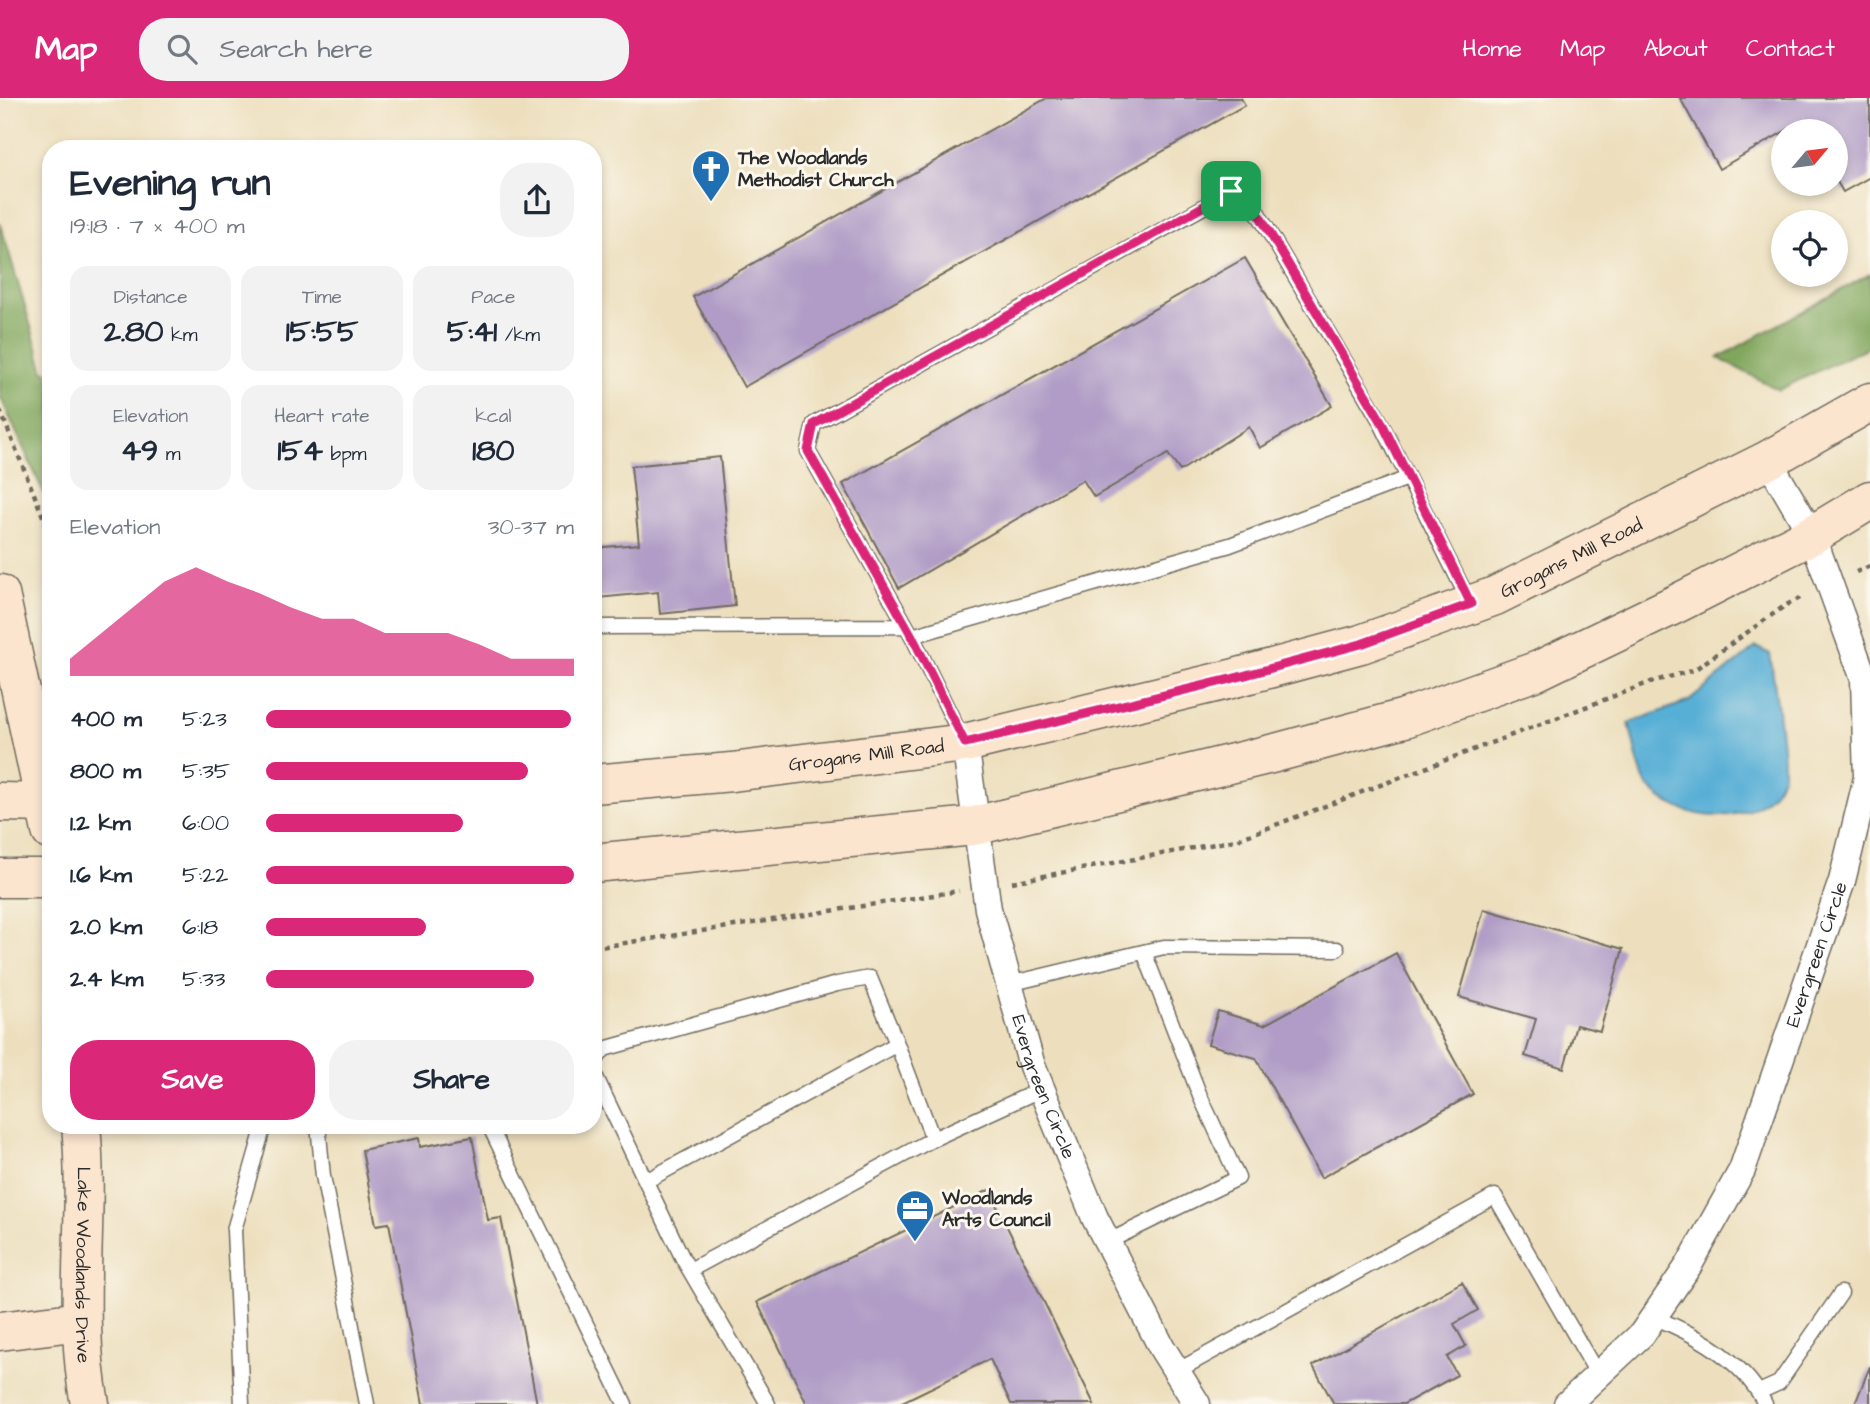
<!DOCTYPE html>
<html lang="en">
<head>
<meta charset="utf-8">
<style>
	:root { --surface:#fff; --page:#f2f2f3; --text:#1f2937; --muted:#747a83; --accent:#db2777 }
	body { margin:0; font-family:"Architects Daughter",sans-serif; background:var(--page); color:var(--text); height:100vh; display:flex; flex-direction:column; font-size:26px; white-space:nowrap }
	* { box-sizing:border-box; margin:0 }
	p { font-size:23px; color:var(--muted) }
	.icon { flex:none; width:38px; height:38px; fill:none; stroke:currentColor; stroke-width:2; stroke-linecap:round; stroke-linejoin:round }
	.map { position:relative; flex:1; overflow:hidden }
	.side { position:absolute; left:42px; top:42px; width:560px; height:994px; display:flex; flex-direction:column; background:var(--surface); border-radius:28px; box-shadow:0 4px 10px #0003 }
	.side>* { flex:none }
	.needle { width:46px; rotate:61deg }
	.buttons { position:absolute; left:1771px; top:21px; display:grid; gap:14px }
	.buttons a { display:grid; place-items:center; width:77px; height:77px; border-radius:50%; background:var(--surface); box-shadow:0 4px 10px #0003; font-size:35px }
	.pin { position:absolute; display:grid; place-items:center; width:60px; height:60px; color:#fff; margin:-30px; border-radius:14px; box-shadow:0 4px 10px #0006 }
	.round { display:grid; place-items:center; flex:none; width:74px; height:74px; border-radius:28px; background:var(--page) }
	.summary { display:flex; align-items:center; justify-content:space-between; height:119px; padding:0 28px }
	h1 { font-size:38px; font-weight:700; line-height:52px }
	.metrics { display:grid; grid-template-columns:repeat(3,1fr); gap:10px; height:119px; padding:7px 28px }
	.metrics div { display:grid; align-content:center; border-radius:18px; background:var(--page); text-align:center }
	.metrics b { font-size:30px; font-weight:700 }
	.metrics small { font-size:19px; font-weight:400 }
	.metrics p { font-size:19px }
	.chart { height:196px; padding:14px 28px }
	.chart p { display:flex; justify-content:space-between }
	.chart svg { width:100%; height:126px; margin-top:7px; fill:var(--accent); opacity:.7 }
	.button { display:flex; gap:14px; margin-top:auto; padding:14px 28px }
	.button a { flex:1; height:80px; border-radius:28px; background:var(--accent); color:#fff; font-size:28px; font-weight:700; line-height:80px; text-align:center }
	.button a+a { background:var(--page); color:var(--text) }
	ul { padding:0 28px; list-style:none; font-size:23px }
	li { display:grid; grid-template-columns:112px 84px 1fr; align-items:center; height:52px }
	li i { height:18px; border-radius:9px; background:var(--accent) }
	header { display:flex; align-items:center; gap:42px; box-sizing:border-box; height:98px; padding:0 35px; background:var(--accent); color:#fff }
	header strong { font-size:33px }
	nav { display:flex; gap:38px; margin-inline-start:auto; font-size:24px }
	.search { width:490px; height:63px; background:var(--page); display:flex; align-items:center; gap:18px; box-sizing:border-box; padding:0 24px; border-radius:28px; color:var(--muted); font-size:26px }
	.map>svg:first-child { display:block }
</style>
</head>
<body>
<header>
<strong>Map</strong>
<div class="search"><svg class="icon" aria-label="search" viewBox="0 0 24 24"><circle cx="10" cy="10" r="6"/><path d="M15 15l6 6"/></svg>Search here</div>
<nav><a>Home</a><a>Map</a><a>About</a><a>Contact</a></nav>
</header>
<div class="map">
<svg width="1870" height="1306" viewBox="0 0 1870 1306">
	<rect width="100%" height="100%" fill="#fbf7ec"/>
	<filter id="ink" filterUnits="userSpaceOnUse"><feTurbulence type="fractalNoise" baseFrequency=".0143" numOctaves="2"/><feDisplacementMap in="SourceGraphic" scale="14" xChannelSelector="R" yChannelSelector="G"/><feConvolveMatrix kernelMatrix="1 2 1 2 8 2 1 2 1" color-interpolation-filters="sRGB"/></filter>
	<filter id="wash" filterUnits="userSpaceOnUse"><feTurbulence type="fractalNoise" baseFrequency=".00686" numOctaves="4" result="noise"/><feDisplacementMap in="SourceGraphic" scale="28" xChannelSelector="R" yChannelSelector="G"/><feGaussianBlur stdDeviation="1.57" result="paint"/><feColorMatrix in="noise" values="0 0 0 0 0 0 0 0 0 0 0 0 0 0 0 0 0 1.4 0 .05"/><feComposite in="paint" operator="in"/></filter>
	<g filter="url(#wash)">
		<rect width="100%" height="100%" fill="#eddfbe"/>
		<path fill="#80a65c" stroke="#566844" stroke-width="2" d="M 0,124 L 44,273 L 51,276 L 51,411 L 0,298 Z
			M 1870,176 L 1870,248 L 1779,292 L 1718,260 Z"/>
		<path fill="#59afd6" stroke="#426d80" stroke-width="2" d="M 1756,549 L 1770,556 C 1773,576 1787,667 1782,679 C 1762,732 1680,727 1647,687 C 1639,677 1633,640 1629,625 L 1689,603 Z"/>
		<g id="blocks">
			<path fill="#b09cc6" d="M 1047,0 L 1241,0 L 1245,7 L 744,289 L 693,199 Z
				M 1680,0 L 1870,0 L 1870,79 L 1843,94 L 1836,82 L 1836,33 L 1807,33 L 1801,24 L 1719,71 Z
				M 1245,160 L 1332,308 L 1260,350 L 1249,329 L 1180,373 L 1168,356 L 1094,399 L 1083,382 L 899,490 L 843,386 Z
				M 720,359 L 735,508 L 660,516 L 658,494 L 598,500 L 593,450 L 639,446 L 631,368 Z
				M 1484,811 L 1623,851 L 1600,933 L 1576,927 L 1564,970 L 1525,958 L 1536,921 L 1459,899 Z
				M 1396,855 L 1473,996 L 1321,1080 L 1256,960 L 1208,946 L 1218,913 L 1264,927 Z
				M 472,1039 L 488,1122 L 501,1120 L 537,1306 L 423,1306 L 389,1125 L 376,1127 L 362,1052 L 419,1040 L 420,1049 Z
				M 989,1092 L 1094,1306 L 1011,1306 L 990,1261 L 898,1306 L 807,1306 L 757,1204 Z
				M 1462,1184 L 1478,1212 L 1454,1226 L 1466,1248 L 1447,1259 L 1457,1277 L 1404,1306 L 1334,1306 L 1313,1268 Z
				M 1870,1268 L 1870,1306 L 1855,1306 Z"/>
		</g>
	</g>
	<g filter="url(#ink)">
		<use href="#blocks" fill-opacity="0" stroke="#6f6a5e" stroke-width="2"/>
		<g fill="none" stroke-linecap="round" stroke-linejoin="round">
			<defs>
				<path id="lane" d="M 593,529 L 906,528
					M 912,538 L 1230,447 L 1408,380
					M 964,644 L 912,538 L 808,353 L 814,326 L 1232,93 L 1252,105 L 1379,321 L 1470,505
					M 1009,886 L 1164,849 L 1337,851
					M 593,966 L 604,951 L 837,886 L 870,880 L 897,946 L 646,1083
					M 593,973 L 683,1161 L 768,1306
					M 318,1027 L 323,1078 L 367,1306
					M 489,1027 L 625,1306
					M 933,1041 L 1042,991
					M 1107,1144 L 1238,1080 L 1200,998 L 1144,854
					M 690,1172 L 933,1041 L 897,946
					M 1653,1219 C 1696,1236 1744,1263 1765,1306
					M 1177,1273 L 1495,1098 L 1598,1277
					M 1759,1294 L 1779,1285 L 1841,1195
					M 242,1306 L 234,1132 L 263,1031 L 267,1027"/>
				<g id="street">
					<path id="s1" d="M 965,645 L 988,811 L 1032,968 L 1095,1120 L 1162,1250 L 1197,1306"/>
					<path id="s2" d="M 1567,1306 L 1642,1236 L 1689,1167 L 1742,1072 L 1842,783 L 1867,680 L 1864,581 L 1812,437 L 1768,362"/>
				</g>
				<g id="secondary">
					<path d="M 0,496 L 51,733"/>
					<path id="s3" d="M 593,686 L 732,674 L 965,645 L 1231,581 L 1361,546 L 1495,498 L 1768,362 L 1870,304"/>
					<path d="M 0,704 L 51,705"/>
					<path d="M 593,765 L 974,728 L 1275,655 L 1405,620 L 1539,572 L 1678,505 L 1812,437 L 1870,402"/>
					<path d="M 0,780 L 51,780"/>
					<path id="s4" d="M 81,1027 C 90,1120 72,1214 90,1306"/>
					<path d="M 0,1233 L 81,1223"/>
				</g>
			</defs>
			<use href="#lane" stroke="#6f6a5e" stroke-width="17"/>
			<use href="#street" stroke="#6f6a5e" stroke-width="29"/>
			<use href="#secondary" stroke="#6f6a5e" stroke-width="41"/>
			<path stroke="#6f6a5e" stroke-width="4.5" stroke-dasharray="5 5" stroke-linecap="butt" d="M 0,312 L 51,438
				M 1856,474 L 1870,468
				M 1012,784 L 1236,742 L 1651,584 L 1694,572 L 1786,507 L 1804,498
				M 593,850 L 959,793"/>
			<use href="#lane" stroke="#fff" stroke-width="14"/>
			<use href="#street" stroke="#fff" stroke-width="26"/>
			<use href="#secondary" stroke="#fce5cf" stroke-width="38"/>
		</g>
	</g>
	<g fill="none" stroke-linecap="round" stroke-linejoin="round" filter="url(#ink)">
		<defs>
			<path id="route" d="M 1231,93 L 1252,105 L 1380,321 L 1471,506 L 1361,546 L 1231,581 L 965,645 L 912,538 L 808,353 L 814,326 Z"/>
		</defs>
		<use href="#route" stroke="#fff" stroke-width="14"/>
		<use href="#route" stroke="#db2777" stroke-width="9"/>
	</g>
	<defs>
		<symbol id="church-pin" viewBox="-11 -11 22 30"><path d="M0 17L-7.5 6A9.5 9.5 0 1 1 7.5 6Z" fill="#1f6fb2" stroke="#fbf7ec"/><path d="M-1.2-6h2.4v3.5h3.3v2.4h-3.3V6h-2.4V-.1h-3.3v-2.4h3.3Z" fill="#fff"/></symbol>
		<symbol id="office-pin" viewBox="-11 -11 22 30"><path d="M0 17L-7.5 6A9.5 9.5 0 1 1 7.5 6Z" fill="#1f6fb2" stroke="#fbf7ec"/><path d="M-6-3h4V-5.5h4V-3h4V5H-6ZM-1-4.5V-3h2v-1.5ZM-6 0V1H6V0Z" fill="#fff"/></symbol>
	</defs>
	<g fill-rule="evenodd">
		<use href="#church-pin" x="689" y="49" width="44" height="60"/>
		<use href="#office-pin" x="893" y="1089" width="44" height="60"/>
	</g>
	<g text-anchor="middle" dominant-baseline="central" stroke-width="6" stroke-linejoin="round" paint-order="stroke">
		<g font-size="19" font-weight="bold" fill="#2b2b2b" stroke="#fbf7ec" text-anchor="start">
			<text x="738" y="60">The Woodlands<tspan x="738" dy="22">Methodist Church</tspan></text>
			<text x="942" y="1100">Woodlands<tspan x="942" dy="22">Arts Council</tspan></text>
		</g>
		<g font-size="19" fill="#2b2b2b" stroke="#fbf7ec">
			<text stroke="none"><textPath href="#s3" startOffset="1010">Grogans Mill Road</textPath></text>
			<text stroke="none"><textPath href="#s3" startOffset="275">Grogans Mill Road</textPath></text>
			<text stroke="none"><textPath href="#s2" startOffset="523">Evergreen Circle</textPath></text>
			<text stroke="none"><textPath href="#s1" startOffset="354">Evergreen Circle</textPath></text>
			<text stroke="none"><textPath href="#s4" startOffset="140">Lake Woodlands Drive</textPath></text>
		</g>
	</g>
</svg>
<div class="buttons">
<a><svg class="needle" viewBox="-14 -14 28 28"><path d="M0-13l5 13h-10z" fill="#e53935"/><path d="M0 13l5-13h-10z" fill="#747a83"/></svg></a>
<a><svg class="icon" aria-label="locate" viewBox="0 0 24 24"><circle cx="12" cy="12" r="6"/><path d="M12 2v4M12 18v4M2 12h4M18 12h4"/></svg></a>
</div>
<div class="pin" style="left:1231px;top:93px;background:#1e9e55"><svg class="icon" aria-label="arrive" viewBox="0 0 24 24"><path d="M6 21V4h12l-3 4 3 4H6"/></svg></div>
<section class="side">
<div class="summary"><div><h1>Evening run</h1><p>19:18 · 7 × 400 m</p></div><a class="round"><svg class="icon" aria-label="share" viewBox="0 0 24 24"><path d="M12 15V3M7 8l5-5 5 5M5 13v7h14v-7"/></svg></a></div>
<div class="metrics">
<div><p>Distance</p><b>2.80<small> km</small></b></div>
<div><p>Time</p><b>15:55</b></div>
<div><p>Pace</p><b>5:41<small> /km</small></b></div>
</div>
<div class="metrics">
<div><p>Elevation</p><b>49<small> m</small></b></div>
<div><p>Heart rate</p><b>154<small> bpm</small></b></div>
<div><p>kcal</p><b>180</b></div>
</div>
<div class="chart"><p><span>Elevation</span>30–37 m</p>
<svg viewBox="0 0 160 44" preserveAspectRatio="none"><path d="M0 44V38L10 29L20 20L30 11L40 6L50 11L60 15L70 20L80 24L90 24L100 29L110 29L120 29L130 33L140 38L150 38L160 38V44z"/></svg>
</div>
<ul>
<li><b>400 m</b>5:23<i style="width:99%"></i></li>
<li><b>800 m</b>5:35<i style="width:85%"></i></li>
<li><b>1.2 km</b>6:00<i style="width:64%"></i></li>
<li><b>1.6 km</b>5:22<i style="width:100%"></i></li>
<li><b>2.0 km</b>6:18<i style="width:52%"></i></li>
<li><b>2.4 km</b>5:33<i style="width:87%"></i></li>
</ul>
<div class="button"><a>Save</a><a>Share</a></div>
</section>
</div>
</body>
</html>
